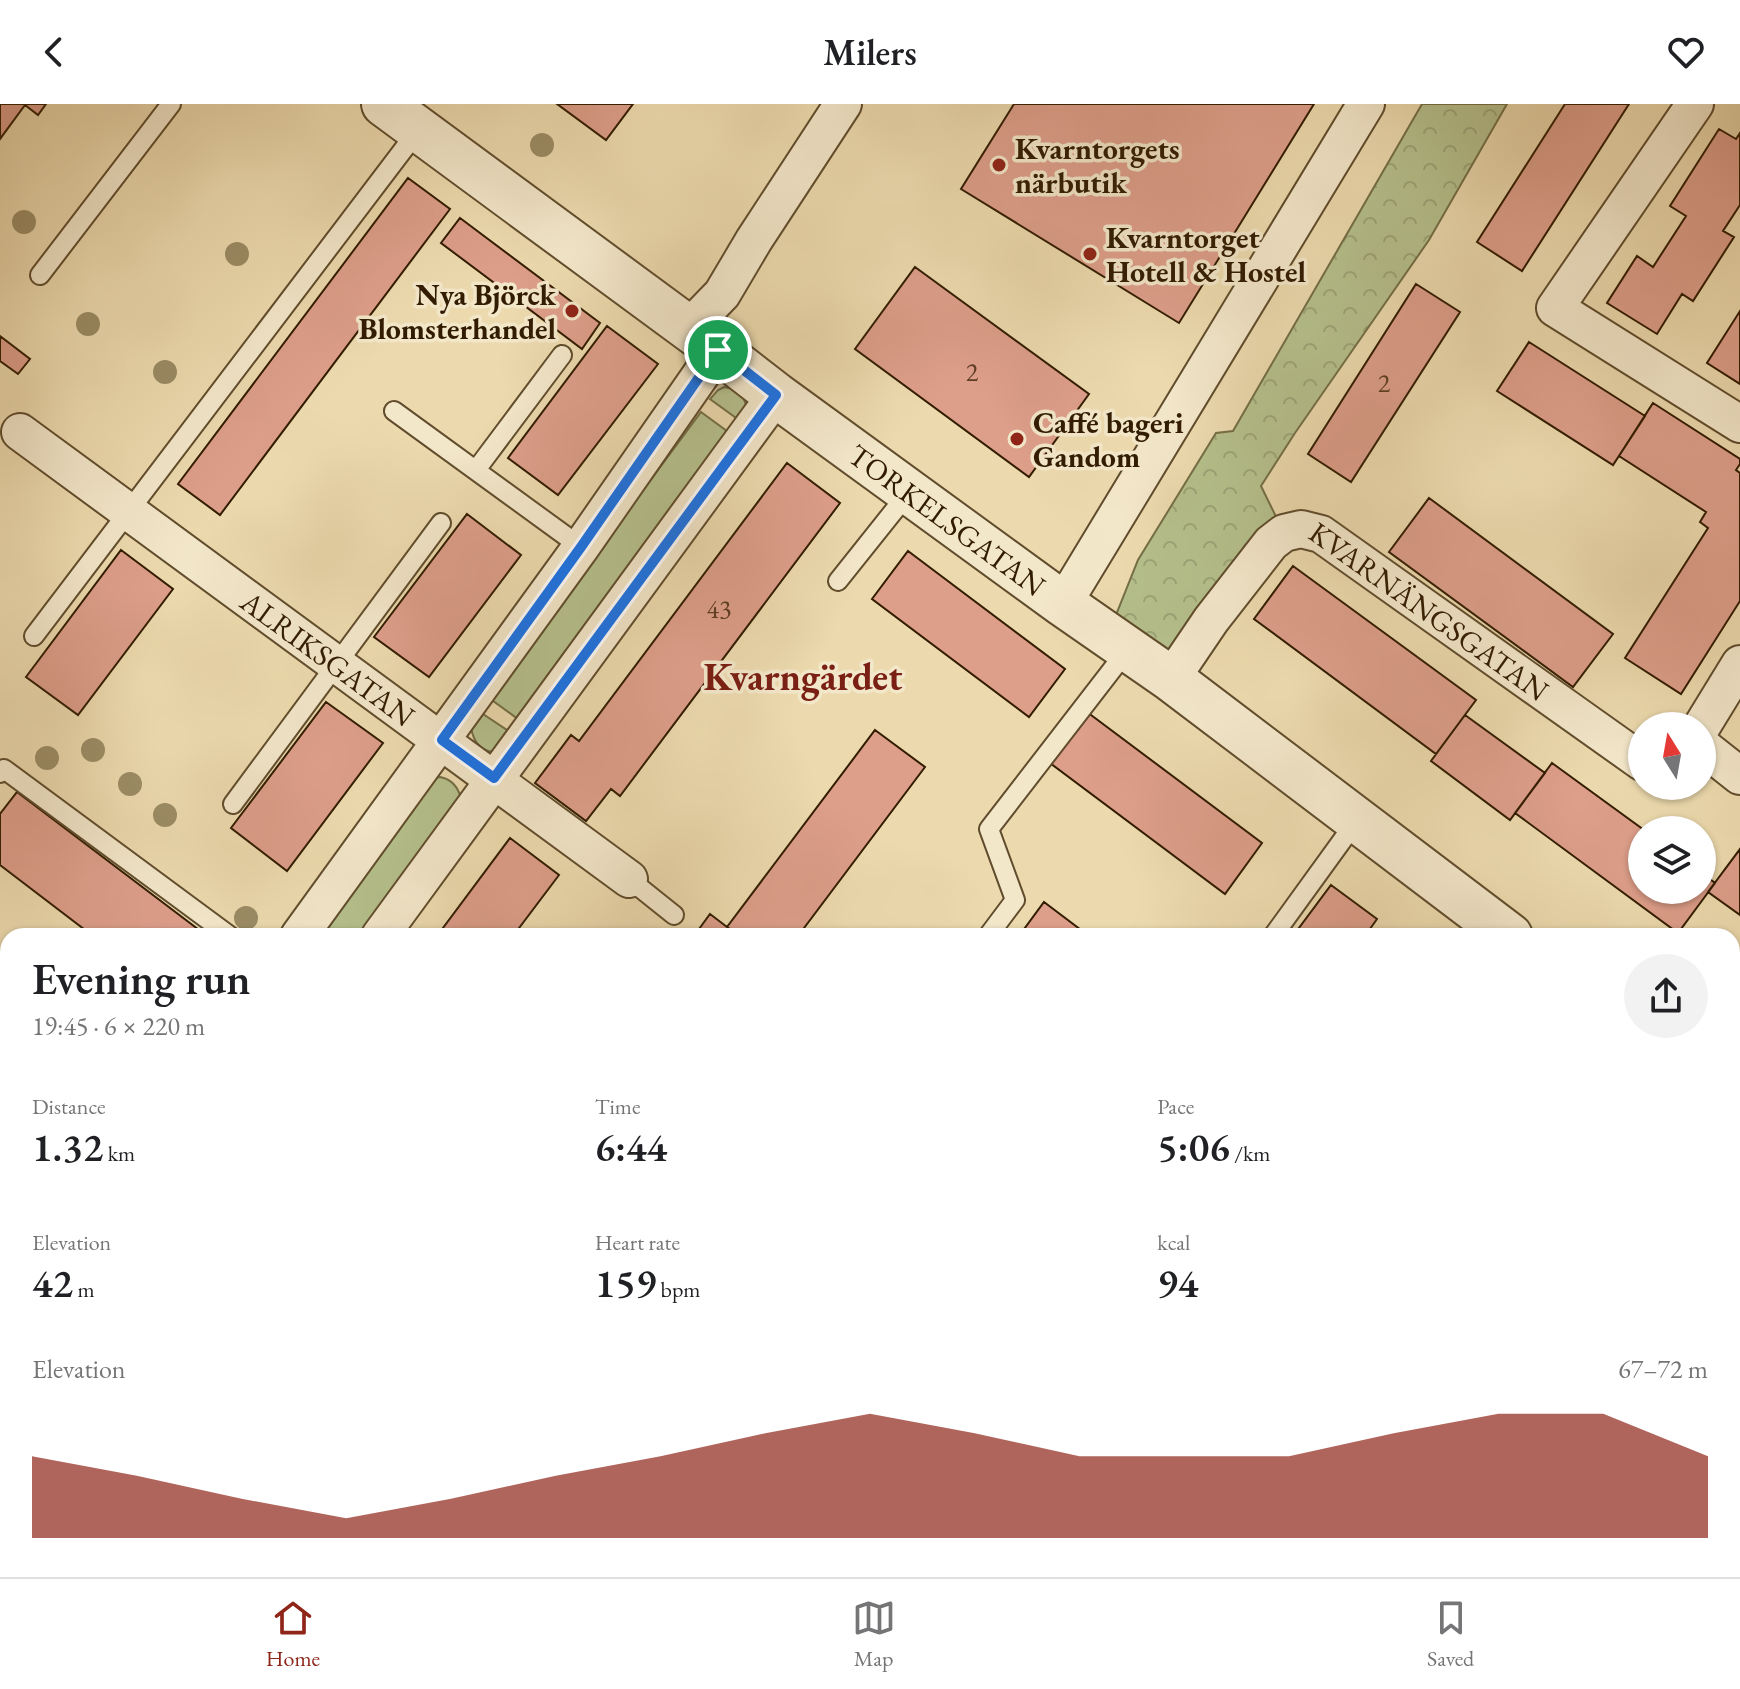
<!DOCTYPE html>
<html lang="en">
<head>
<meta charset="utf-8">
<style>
	:root { --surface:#fff; --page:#f2f2f2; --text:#202124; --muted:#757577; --line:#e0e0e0; --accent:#8f2418 }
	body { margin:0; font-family:"EB Garamond",serif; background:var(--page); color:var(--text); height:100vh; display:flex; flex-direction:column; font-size:30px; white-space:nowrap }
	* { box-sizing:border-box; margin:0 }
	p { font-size:26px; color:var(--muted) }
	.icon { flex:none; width:44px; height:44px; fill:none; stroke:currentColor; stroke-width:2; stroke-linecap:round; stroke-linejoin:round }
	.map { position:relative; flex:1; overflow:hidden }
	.drawer { position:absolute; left:0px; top:824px; width:1740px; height:650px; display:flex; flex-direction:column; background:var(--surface); border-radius:24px 24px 0 0; box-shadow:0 2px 6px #0004 }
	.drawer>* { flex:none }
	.needle { width:52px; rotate:349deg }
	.fabs { position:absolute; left:1628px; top:608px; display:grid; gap:16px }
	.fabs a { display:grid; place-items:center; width:88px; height:88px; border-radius:50%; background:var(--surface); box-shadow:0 2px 6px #0004; font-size:40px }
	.pin { position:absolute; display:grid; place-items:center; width:68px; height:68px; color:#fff; margin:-34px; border:4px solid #fff; border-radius:50%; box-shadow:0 2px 8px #0007 }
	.round { display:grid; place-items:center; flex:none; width:84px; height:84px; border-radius:42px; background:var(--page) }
	.summary { display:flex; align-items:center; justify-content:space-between; height:136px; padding:0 32px }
	h1 { font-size:44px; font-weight:600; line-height:60px }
	.metrics { display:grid; grid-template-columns:repeat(3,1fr); gap:12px; height:136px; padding:8px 32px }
	.metrics div { display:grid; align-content:center }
	.metrics b { font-size:40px; font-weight:600 }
	.metrics small { font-size:22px; font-weight:400 }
	.metrics p { font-size:22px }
	.chart { height:224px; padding:16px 32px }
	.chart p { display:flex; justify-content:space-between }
	.chart svg { width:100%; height:144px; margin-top:8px; fill:var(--accent); opacity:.7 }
	header { display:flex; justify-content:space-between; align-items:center; height:104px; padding:0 32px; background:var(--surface); font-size:36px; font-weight:600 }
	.tab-bar { display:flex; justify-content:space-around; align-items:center; height:112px; border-top:2px solid var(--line); background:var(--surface); font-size:22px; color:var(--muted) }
	.tab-bar a { display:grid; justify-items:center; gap:4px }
	.tab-bar .on { color:var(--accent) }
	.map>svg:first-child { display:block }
</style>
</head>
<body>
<header><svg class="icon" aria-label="back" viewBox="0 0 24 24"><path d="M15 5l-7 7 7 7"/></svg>Milers<svg class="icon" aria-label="heart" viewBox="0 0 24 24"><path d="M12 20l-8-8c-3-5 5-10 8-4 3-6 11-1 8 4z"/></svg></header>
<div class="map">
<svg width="1740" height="1473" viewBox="0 0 1740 1473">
	<defs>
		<pattern id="park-crowns" width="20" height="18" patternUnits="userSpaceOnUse" patternTransform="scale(2)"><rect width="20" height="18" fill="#b5c08c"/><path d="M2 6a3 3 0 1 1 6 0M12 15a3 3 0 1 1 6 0" fill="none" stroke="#9ca477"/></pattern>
	</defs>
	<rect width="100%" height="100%" fill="#ecdaae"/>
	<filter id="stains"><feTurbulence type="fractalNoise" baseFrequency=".0025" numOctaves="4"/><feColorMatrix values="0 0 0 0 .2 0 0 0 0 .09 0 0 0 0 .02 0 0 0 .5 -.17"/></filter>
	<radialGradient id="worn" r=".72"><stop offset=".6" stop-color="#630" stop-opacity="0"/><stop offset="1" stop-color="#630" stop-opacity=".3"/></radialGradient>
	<path fill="#b5c08c" stroke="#746e46" stroke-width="2" d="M 724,283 C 744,285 751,302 743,319 L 710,295 L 718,286 Z
		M 701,308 L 735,333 L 522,618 L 489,594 Z
		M 480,608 L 513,630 L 494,648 C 479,647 473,636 471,623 Z
		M 440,673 C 451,675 458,683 461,694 L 365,832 L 313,832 L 434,674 Z
		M 0,1093 L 8,1099 L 8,1154 L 0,1166 Z
		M 8,1248 L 8,1315 L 0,1325 L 0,1259 Z"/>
	<path fill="url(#park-crowns)" stroke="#746e46" stroke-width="2" d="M 1422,0 L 1507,0 L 1429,136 L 1295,329 L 1261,382 L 1284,429 L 1171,575 L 1108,531 L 1138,456 L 1216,329 L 1233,327 Z"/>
	<path fill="#dd9e8a" stroke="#321c00" stroke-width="2" d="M 0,0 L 46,0 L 38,11 L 25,1 L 0,35 Z
		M 557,0 L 633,0 L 606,36 Z
		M 1014,0 L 1314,0 L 1179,219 L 961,85 Z
		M 1565,0 L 1629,0 L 1522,167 L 1477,138 Z
		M 1719,25 L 1736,35 L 1740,29 L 1740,101 L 1723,127 L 1734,133 L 1693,197 L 1682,190 L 1657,230 L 1607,199 L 1637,152 L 1653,163 L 1686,112 L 1670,102 Z
		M 408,74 L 450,105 L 220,411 L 178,380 Z
		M 460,114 L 600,219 L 582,245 L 441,139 Z
		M 915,163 L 1089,290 L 1029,373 L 855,245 Z
		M 1416,180 L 1460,208 L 1351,378 L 1308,350 Z
		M 1740,207 L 1740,280 L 1707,259 Z
		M 607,222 L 658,260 L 558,391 L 508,354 Z
		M 0,232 L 30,255 L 18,270 L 0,257 Z
		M 1529,238 L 1645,312 L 1613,361 L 1497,287 Z
		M 1653,299 L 1740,355 L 1740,360 L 1736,366 L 1740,369 L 1740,497 L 1681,590 L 1625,554 L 1708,424 L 1700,418 L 1706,408 L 1619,352 Z
		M 787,359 L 840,399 L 620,692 L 611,685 L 586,717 L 535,679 L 571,631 L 579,637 Z
		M 1429,394 L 1613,530 L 1573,583 L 1389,448 Z
		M 467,410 L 521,451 L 429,573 L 374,533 Z
		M 121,446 L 173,485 L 78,611 L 26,573 Z
		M 908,447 L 1065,565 L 1029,613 L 872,495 Z
		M 1293,462 L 1476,596 L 1436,650 L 1254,515 Z
		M 326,598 L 383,639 L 287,767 L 231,724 Z
		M 1087,608 L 1262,739 L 1225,790 L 1050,659 Z
		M 1465,611 L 1545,669 L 1510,716 L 1431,657 Z
		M 875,626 L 925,663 L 798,832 L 740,832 L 727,823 Z
		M 1552,659 L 1644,726 L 1642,726 L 1642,786 L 1702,786 L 1702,769 L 1715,779 L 1678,829 L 1515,709 Z
		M 17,688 L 207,832 L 93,832 L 0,761 L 0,710 Z
		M 510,734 L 559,771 L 513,832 L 437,832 Z
		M 1740,745 L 1740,811 L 1708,788 Z
		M 1331,781 L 1377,815 L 1365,832 L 1293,832 Z
		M 1044,798 L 1089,832 L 1019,832 Z
		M 710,810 L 727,823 L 740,832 L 694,832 Z
		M 0,1007 L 8,1013 L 8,1099 L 0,1093 Z
		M 1740,1340 L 1740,1453 L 1732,1463 L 1732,1350 Z
		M 17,1466 L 89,1466 L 98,1473 L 12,1473 Z
		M 464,1466 L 601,1466 L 610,1473 L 459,1473 Z
		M 1354,1466 L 1418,1466 L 1413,1473 L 1363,1473 Z
		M 1645,1466 L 1730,1466 L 1725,1473 L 1640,1473 Z"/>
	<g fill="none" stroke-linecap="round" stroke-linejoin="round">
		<defs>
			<path id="service" d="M 40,171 L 171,0
				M 394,307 L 581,443
				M 476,366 L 562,251
				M 838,477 L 909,388
				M 34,532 L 419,25
				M 0,669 L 4,665 L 230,832
				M 233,700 L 441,419
				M 629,775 L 674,811
				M 988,832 L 1015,796 L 989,725 L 1128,545
				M 1273,832 L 1357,716
				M 0,980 L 8,987
				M 1732,1335 L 1740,1325
				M 1076,1466 L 1086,1473
				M 1626,1473 L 1631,1466"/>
			<g id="minor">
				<path d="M 1695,0 L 1555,204 L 1740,320"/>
				<path d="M 689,224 L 722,190 L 754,136 L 843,0"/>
				<path id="s1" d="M 20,328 L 629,775"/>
				<path d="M 1063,500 L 1366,0"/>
				<path id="s2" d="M 1171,575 L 1211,516 L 1271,439 L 1284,429 L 1301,425 L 1321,430 L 1642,658"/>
				<path d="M 1702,622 L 1740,560"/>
				<path d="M 1702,642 L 1740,672"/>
				<path d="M 299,832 L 581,443 L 718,246"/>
				<path d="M 380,832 L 776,291"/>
				<path d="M 0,910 L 8,916"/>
				<path d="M 0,1242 L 8,1231"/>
				<path d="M 0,1347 L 8,1336"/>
				<path d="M 743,1466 L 752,1473"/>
				<path d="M 1018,1473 L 1023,1466"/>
			</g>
			<g id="tertiary">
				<path id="s3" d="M 384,0 L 718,246 L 776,291 L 1063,500 L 1171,575 L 1510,832"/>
				<path d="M 1732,994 L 1740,1000"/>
			</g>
		</defs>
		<use href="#service" stroke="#604c2c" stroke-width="22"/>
		<use href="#minor" stroke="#604c2c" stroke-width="40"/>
		<use href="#tertiary" stroke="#604c2c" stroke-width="48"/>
		<use href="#service" stroke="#f3e7ca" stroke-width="18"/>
		<use href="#minor" stroke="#f3e7ca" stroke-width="36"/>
		<use href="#tertiary" stroke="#f3e7ca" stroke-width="44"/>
	</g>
	<g fill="#9b8c65">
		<circle cx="542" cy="41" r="12"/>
		<circle cx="24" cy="118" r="12"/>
		<circle cx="237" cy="150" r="12"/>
		<circle cx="88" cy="220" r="12"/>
		<circle cx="165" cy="268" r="12"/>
		<circle cx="93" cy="646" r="12"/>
		<circle cx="47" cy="654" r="12"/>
		<circle cx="130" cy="680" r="12"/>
		<circle cx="165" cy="711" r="12"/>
		<circle cx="246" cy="814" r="12"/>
	</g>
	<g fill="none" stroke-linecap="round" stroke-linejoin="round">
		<defs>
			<path id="route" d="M 718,246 L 776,291 L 494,674 L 442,636 L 581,443 Z"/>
		</defs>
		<use href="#route" stroke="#fff" stroke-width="16"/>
		<use href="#route" stroke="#1a73e8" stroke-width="10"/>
	</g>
	<g fill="#8f2418" stroke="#f3e7ca" stroke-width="3">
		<circle cx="999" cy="61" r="8"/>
		<circle cx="1090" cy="150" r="8"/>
		<circle cx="572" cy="207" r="8"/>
		<circle cx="1017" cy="335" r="8"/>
	</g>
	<g text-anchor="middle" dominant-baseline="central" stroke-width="7" stroke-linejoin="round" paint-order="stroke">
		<g font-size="26" fill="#5d3c22">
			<text x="972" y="268">2</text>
			<text x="1384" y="279">2</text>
			<text x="719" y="505">43</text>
		</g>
		<g font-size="30" font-weight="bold" fill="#321c00" stroke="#f3e7ca" text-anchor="start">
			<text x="1015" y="44">Kvarntorgets<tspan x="1015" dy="34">närbutik</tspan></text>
			<text x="1106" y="133">Kvarntorget<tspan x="1106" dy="34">Hotell &amp; Hostel</tspan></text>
			<text x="556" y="190" text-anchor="end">Nya Björck<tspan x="556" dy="34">Blomsterhandel</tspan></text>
			<text x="1033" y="318">Caffé bageri<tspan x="1033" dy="34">Gandom</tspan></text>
		</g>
		<g font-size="30" fill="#321c00" stroke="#f3e7ca">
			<text stroke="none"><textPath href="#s3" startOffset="700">TORKELSGATAN</textPath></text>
			<text stroke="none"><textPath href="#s2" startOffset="356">KVARNÄNGSGATAN</textPath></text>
			<text stroke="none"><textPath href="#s1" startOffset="382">ALRIKSGATAN</textPath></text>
		</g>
		<g font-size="38" font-weight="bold" fill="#7a1f14" stroke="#f3e7ca">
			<text x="803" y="572">Kvarngärdet</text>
		</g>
	</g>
	<rect width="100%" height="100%" filter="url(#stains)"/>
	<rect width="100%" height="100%" fill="url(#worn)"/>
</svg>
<div class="fabs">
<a><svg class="needle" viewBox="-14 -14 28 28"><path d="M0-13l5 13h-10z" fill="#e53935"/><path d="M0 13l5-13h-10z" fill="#757577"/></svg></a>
<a><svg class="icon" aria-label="layers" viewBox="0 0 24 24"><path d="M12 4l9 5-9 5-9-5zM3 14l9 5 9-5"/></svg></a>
</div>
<div class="pin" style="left:718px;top:246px;background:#1e9e55"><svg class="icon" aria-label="arrive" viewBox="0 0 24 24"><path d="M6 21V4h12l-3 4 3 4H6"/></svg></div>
<section class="drawer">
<div class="summary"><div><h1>Evening run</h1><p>19:45 · 6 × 220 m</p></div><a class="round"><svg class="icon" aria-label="share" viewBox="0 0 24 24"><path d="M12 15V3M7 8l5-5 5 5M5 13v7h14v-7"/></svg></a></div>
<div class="metrics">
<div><p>Distance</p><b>1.32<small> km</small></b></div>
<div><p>Time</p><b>6:44</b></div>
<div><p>Pace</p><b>5:06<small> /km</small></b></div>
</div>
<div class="metrics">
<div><p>Elevation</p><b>42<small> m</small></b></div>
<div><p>Heart rate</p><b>159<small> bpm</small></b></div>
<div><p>kcal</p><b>94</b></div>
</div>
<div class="chart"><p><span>Elevation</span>67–72 m</p>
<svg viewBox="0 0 160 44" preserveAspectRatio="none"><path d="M0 44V19L10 25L20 32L30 38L40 32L50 25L60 19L70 12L80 6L90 12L100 19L110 19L120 19L130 12L140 6L150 6L160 19V44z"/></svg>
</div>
</section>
</div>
<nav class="tab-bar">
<a class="on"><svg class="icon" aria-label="home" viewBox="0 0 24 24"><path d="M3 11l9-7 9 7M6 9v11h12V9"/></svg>Home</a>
<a><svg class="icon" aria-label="map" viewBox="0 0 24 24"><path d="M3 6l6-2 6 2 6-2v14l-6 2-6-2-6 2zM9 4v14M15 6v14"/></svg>Map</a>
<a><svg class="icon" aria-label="saved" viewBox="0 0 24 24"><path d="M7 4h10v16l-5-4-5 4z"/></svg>Saved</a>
</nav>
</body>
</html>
